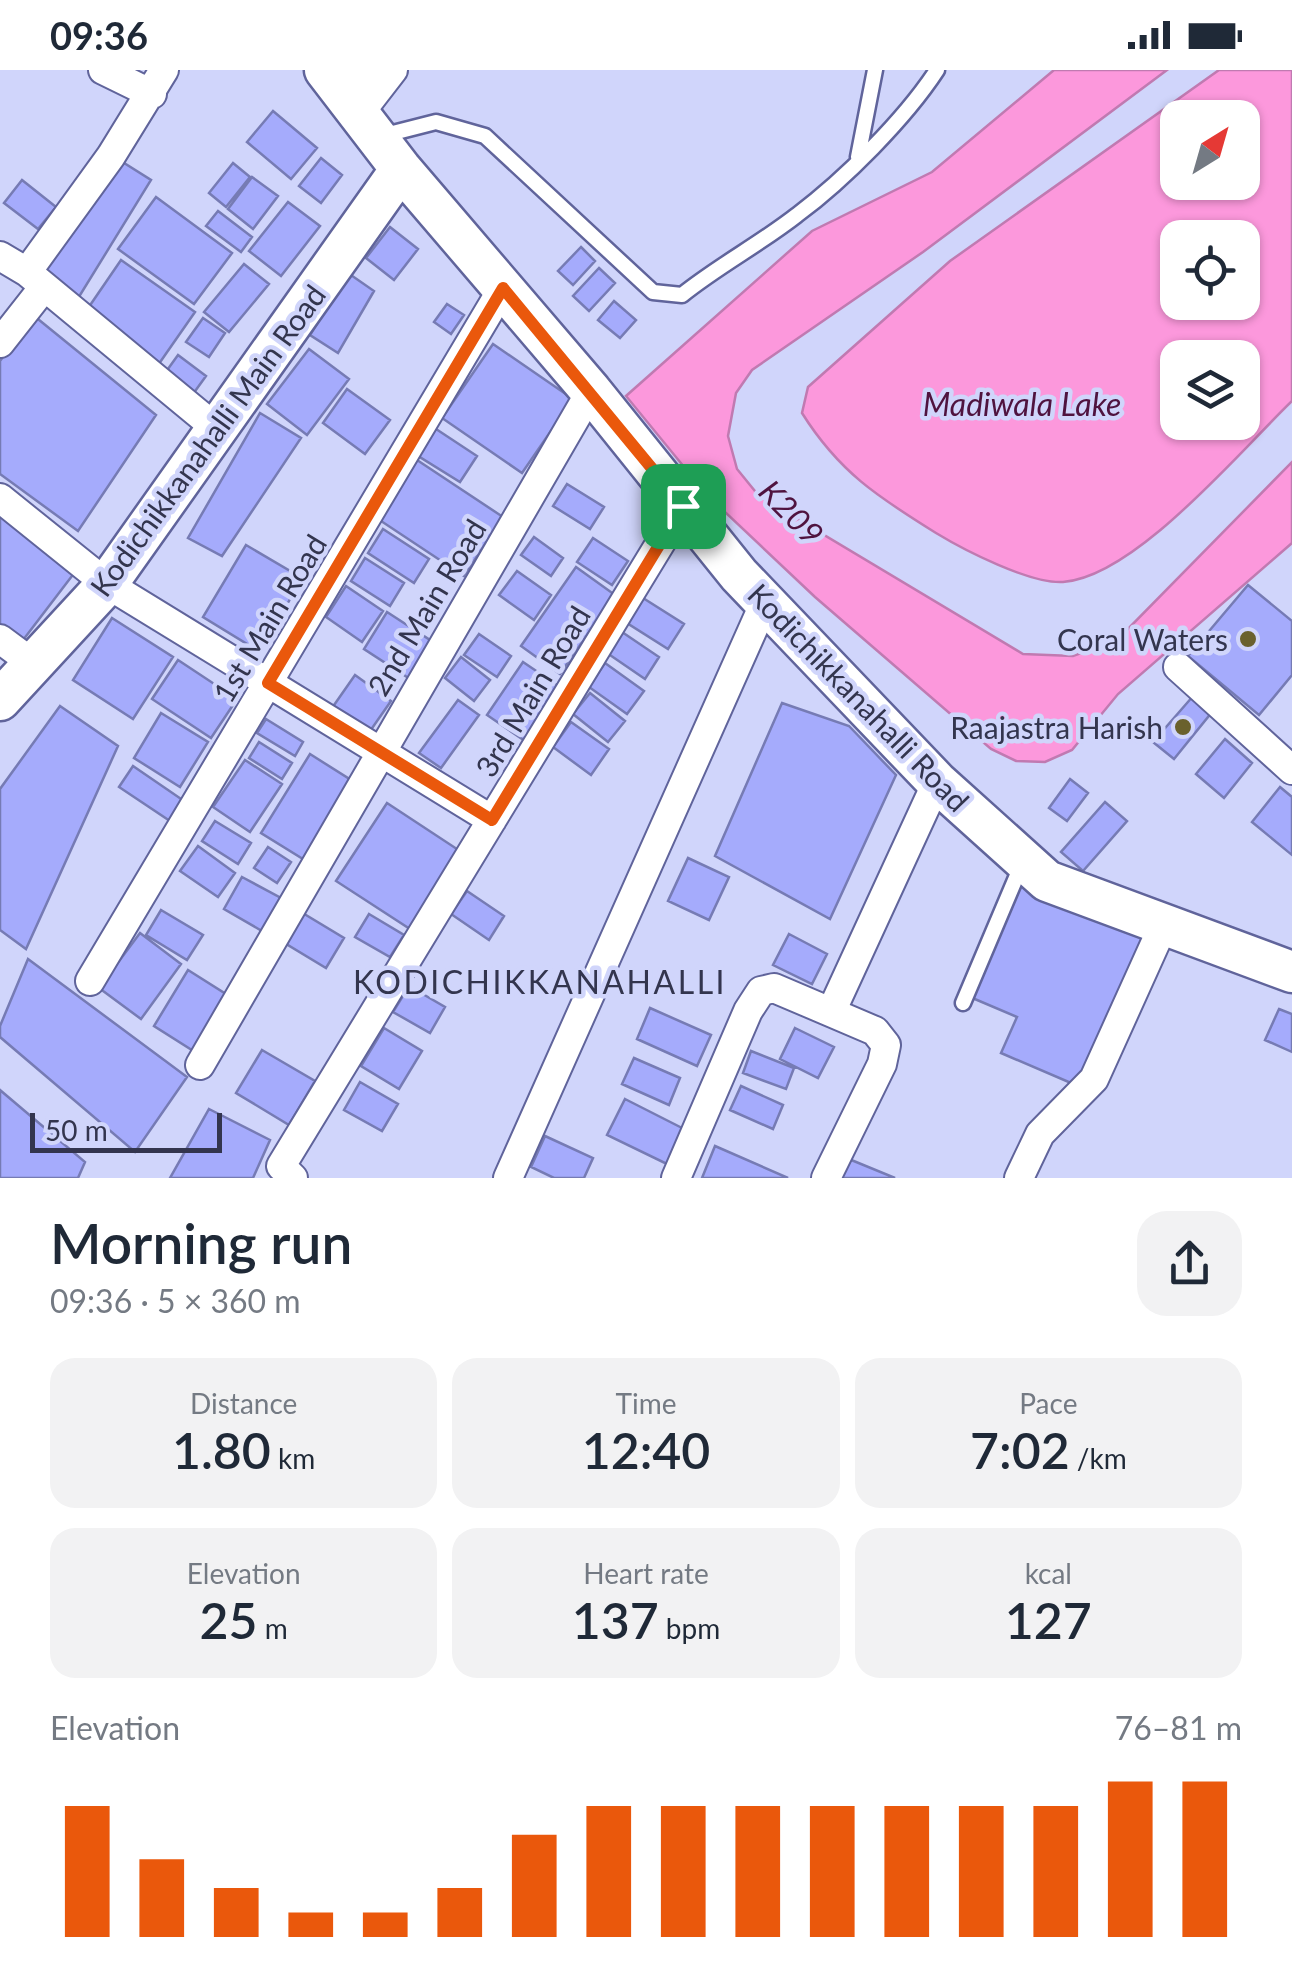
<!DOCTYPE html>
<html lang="en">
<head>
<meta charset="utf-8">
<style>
	:root { --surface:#fff; --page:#f2f2f3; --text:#1f2937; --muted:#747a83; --accent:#ea580c }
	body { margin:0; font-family:Lato,sans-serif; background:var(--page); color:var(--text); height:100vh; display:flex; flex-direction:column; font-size:38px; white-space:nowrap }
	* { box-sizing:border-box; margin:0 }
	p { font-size:32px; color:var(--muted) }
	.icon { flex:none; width:55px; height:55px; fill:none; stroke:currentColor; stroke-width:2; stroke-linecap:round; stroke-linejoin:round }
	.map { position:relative; height:1108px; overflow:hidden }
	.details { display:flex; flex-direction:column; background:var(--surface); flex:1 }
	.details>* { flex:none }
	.needle { width:65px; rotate:37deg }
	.controls { position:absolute; left:1160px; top:30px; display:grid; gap:20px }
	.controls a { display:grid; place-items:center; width:100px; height:100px; border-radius:20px; background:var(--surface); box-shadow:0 2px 8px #0004; font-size:50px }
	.scale { position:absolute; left:30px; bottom:25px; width:192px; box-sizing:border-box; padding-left:10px; border:5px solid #33354e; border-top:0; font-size:28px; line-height:35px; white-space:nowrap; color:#33354e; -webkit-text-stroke:8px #d0d5fb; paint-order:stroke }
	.pin { position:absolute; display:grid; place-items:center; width:85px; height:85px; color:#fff; margin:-42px; border-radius:20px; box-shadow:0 5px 15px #0006 }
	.round { display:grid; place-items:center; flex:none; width:105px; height:105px; border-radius:30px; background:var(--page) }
	.summary { display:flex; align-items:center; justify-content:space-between; height:170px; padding:0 50px }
	h1 { font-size:55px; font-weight:600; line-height:75px }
	.figures { display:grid; grid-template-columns:repeat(3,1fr); gap:15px; height:170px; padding:10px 50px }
	.figures div { display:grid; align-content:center; border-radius:25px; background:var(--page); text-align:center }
	.figures b { font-size:50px; font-weight:600 }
	.figures small { font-size:28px; font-weight:400 }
	.figures p { font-size:28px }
	.chart { height:280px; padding:20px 50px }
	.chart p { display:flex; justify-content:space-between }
	.chart svg { width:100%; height:180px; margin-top:10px; stroke:var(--accent); stroke-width:6 }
	.status { display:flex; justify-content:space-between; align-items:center; height:70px; padding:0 50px; background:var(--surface); direction:ltr }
	.status svg { height:28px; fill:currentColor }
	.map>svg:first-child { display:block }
</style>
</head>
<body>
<div class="status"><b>09:36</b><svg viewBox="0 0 49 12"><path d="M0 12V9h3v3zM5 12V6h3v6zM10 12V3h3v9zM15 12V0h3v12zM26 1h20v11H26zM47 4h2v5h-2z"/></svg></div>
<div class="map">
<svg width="1292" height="1108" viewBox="0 0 1292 1108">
	<rect width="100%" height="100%" fill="#d0d5fb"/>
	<path fill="#fc98dc" stroke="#c07ab1" stroke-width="2.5" fill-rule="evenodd" d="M 1054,0 L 1167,0 L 923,182 L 752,300 L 736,323 L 728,366 L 737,399 L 759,426 L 1023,584 L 1073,586 L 1109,573 L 1125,562 L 1292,392 L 1292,473 L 1118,624 L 1072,680 L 1045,692 L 1016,691 L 991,679 L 815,527 L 707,425 L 626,326 L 812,161 L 932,102 Z
		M 1219,0 L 1292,0 L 1292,331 C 1239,382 1135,507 1063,512 C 1030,514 964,480 936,463 C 878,427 839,402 802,343 L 808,317 L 950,191 ZM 1178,48 L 1242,48 L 1242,112 L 1178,112 ZM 1178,168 L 1242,168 L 1242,232 L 1178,232 ZM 1178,288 L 1242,288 L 1242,352 L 1178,352 Z"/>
	<path fill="#a5abfc" stroke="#767bb4" stroke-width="2.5" d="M 273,41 L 317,78 L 291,109 L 247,72 Z
		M 113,86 L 151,110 L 77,230 L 39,206 Z
		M 321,88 L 342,105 L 321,133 L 299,116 Z
		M 233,93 L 250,107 L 226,137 L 209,123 Z
		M 252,107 L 278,126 L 253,159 L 228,139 Z
		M 22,110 L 56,137 L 38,159 L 4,133 Z
		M 156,127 L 232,183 L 194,234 L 118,179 Z
		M 288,132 L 320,156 L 281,206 L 249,181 Z
		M 218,141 L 252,167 L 241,182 L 206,156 Z
		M 390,157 L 418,179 L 394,210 L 366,188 Z
		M 581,177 L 595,191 L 573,215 L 558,201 Z
		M 121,190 L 195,242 L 156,298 L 82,247 Z
		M 244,194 L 269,214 L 229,262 L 204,242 Z
		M 599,198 L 615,213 L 589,241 L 573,226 Z
		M 348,203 L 374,221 L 338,283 L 310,265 Z
		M 614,231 L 636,250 L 620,268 L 598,250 Z
		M 447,234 L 464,245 L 451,264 L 434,252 Z
		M 33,245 L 156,345 L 78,461 L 0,404 L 0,291 Z
		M 203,248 L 225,263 L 209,287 L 186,272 Z
		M 493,274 L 573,329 L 522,403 L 442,348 Z
		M 309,279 L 349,309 L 307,365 L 267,334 Z
		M 178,285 L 206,306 L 188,331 L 160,310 Z
		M 347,319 L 390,350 L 365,384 L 323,353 Z
		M 260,343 L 301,368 L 222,486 L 188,468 Z
		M 433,357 L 477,386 L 460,412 L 415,384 Z
		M 417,390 L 503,447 L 464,506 L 378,449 Z
		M 567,414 L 604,437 L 590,459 L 553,436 Z
		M 0,445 L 75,502 L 20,574 L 0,559 Z
		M 383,459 L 429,489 L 414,513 L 368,483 Z
		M 534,467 L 563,488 L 551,506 L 521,485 Z
		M 593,468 L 628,491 L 612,515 L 577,492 Z
		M 246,475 L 302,508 L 260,582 L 203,547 Z
		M 365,488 L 404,513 L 390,536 L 351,511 Z
		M 576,497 L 615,525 L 560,604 L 521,576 Z
		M 517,501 L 551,525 L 534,550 L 499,525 Z
		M 1248,515 L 1292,551 L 1292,605 L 1259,645 L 1188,586 Z
		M 346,516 L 383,541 L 362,572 L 326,547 Z
		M 643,528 L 684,554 L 668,579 L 627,553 Z
		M 387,542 L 433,572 L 410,609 L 364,579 Z
		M 112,548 L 173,587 L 133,649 L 73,610 Z
		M 622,562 L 659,587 L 645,609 L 607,583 Z
		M 479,564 L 511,586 L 497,607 L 464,585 Z
		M 461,587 L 490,610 L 474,631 L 445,608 Z
		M 178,590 L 237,629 L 211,668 L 152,629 Z
		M 523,592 L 560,617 L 525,671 L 487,645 Z
		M 605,593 L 644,621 L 627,644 L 589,617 Z
		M 355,605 L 391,631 L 368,664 L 332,638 Z
		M 590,623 L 625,651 L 608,672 L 573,644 Z
		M 1194,625 L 1212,642 L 1174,689 L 1153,672 Z
		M 458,630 L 479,645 L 441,698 L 419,683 Z
		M 782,633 L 849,656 L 896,705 L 830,849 L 715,786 Z
		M 60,636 L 118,676 L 26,879 L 0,860 L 0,719 Z
		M 161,643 L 208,672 L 180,717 L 134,688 Z
		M 266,649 L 303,672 L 295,686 L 257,663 Z
		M 571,652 L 609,679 L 591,705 L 553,677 Z
		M 1225,669 L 1252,693 L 1224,728 L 1196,704 Z
		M 259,672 L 292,693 L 282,709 L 249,688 Z
		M 310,684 L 351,710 L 303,789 L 261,763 Z
		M 245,690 L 282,714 L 250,762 L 213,737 Z
		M 133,696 L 187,733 L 173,753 L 119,717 Z
		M 1070,709 L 1088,723 L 1067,751 L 1049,738 Z
		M 1280,717 L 1292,727 L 1292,785 L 1252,752 Z
		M 1105,732 L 1127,751 L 1083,801 L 1061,782 Z
		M 387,733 L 460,781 L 410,859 L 336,811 Z
		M 215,751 L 251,773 L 238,794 L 202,771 Z
		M 198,776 L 235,803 L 218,827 L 180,801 Z
		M 268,777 L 291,792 L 277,813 L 254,798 Z
		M 688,788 L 729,807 L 709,850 L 668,831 Z
		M 1024,801 L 1154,857 L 1085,1019 L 1001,983 L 1017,947 L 970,927 Z
		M 242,807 L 281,828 L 262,861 L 224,839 Z
		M 467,821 L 504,846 L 489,870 L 451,844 Z
		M 161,840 L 203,865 L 187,890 L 146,865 Z
		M 301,842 L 344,868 L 326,898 L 283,872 Z
		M 369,844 L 404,865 L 390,887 L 355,867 Z
		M 140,863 L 181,894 L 141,949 L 99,918 Z
		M 789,864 L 827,884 L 812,914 L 773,895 Z
		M 28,889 L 187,1007 L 135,1082 L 0,967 L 0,956 Z
		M 188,900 L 229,926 L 195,982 L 154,956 Z
		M 409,916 L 445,937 L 430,963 L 393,942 Z
		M 650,938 L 711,965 L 697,996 L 637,969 Z
		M 1279,939 L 1292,944 L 1292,982 L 1265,970 Z
		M 384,958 L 422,981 L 399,1019 L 361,996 Z
		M 795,958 L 834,977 L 818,1008 L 780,989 Z
		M 262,980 L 315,1011 L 289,1055 L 236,1023 Z
		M 751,981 L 794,998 L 786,1019 L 743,1003 Z
		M 634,988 L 680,1008 L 669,1035 L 622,1014 Z
		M 360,1012 L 398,1034 L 382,1061 L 344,1040 Z
		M 741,1016 L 783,1035 L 773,1059 L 730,1040 Z
		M 0,1020 L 85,1092 L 78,1108 L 0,1108 Z
		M 625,1029 L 684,1059 L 667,1094 L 607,1065 Z
		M 209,1039 L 270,1070 L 253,1108 L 170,1108 Z
		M 545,1066 L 593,1088 L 584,1108 L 554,1108 L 531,1097 Z
		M 715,1076 L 788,1108 L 702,1108 Z
		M 844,1087 L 895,1108 L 835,1108 Z"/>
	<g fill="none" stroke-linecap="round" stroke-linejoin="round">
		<defs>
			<path id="lane" d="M 381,66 L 436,52 L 485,66 L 653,222 L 682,225 C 718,196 760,174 797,145 C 844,110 905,49 937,0
				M 858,87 L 875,0
				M 963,933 L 1021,796"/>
			<path id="street" d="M 103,0 L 152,24
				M 346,28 L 367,0
				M 359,44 L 393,0
				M 0,186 L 27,202 L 217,359
				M 27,202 L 111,86 L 164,0
				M 0,273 L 44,217
				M 0,428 L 107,514 L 492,750
				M 0,569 L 31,592
				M 1178,597 L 1292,700
				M 90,911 L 503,218
				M 832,940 L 937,712
				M 200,995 L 591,321
				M 293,1108 L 281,1096 L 683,436
				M 508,1108 L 765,532
				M 676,1108 L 748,941 L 761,921 L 774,918 L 875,961 L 886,975 L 882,994 L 826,1108
				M 1019,1108 L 1040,1064 L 1094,1009 L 1164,854"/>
			<path id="secondary" d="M 325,0 L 401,99 L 591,321 L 739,505 L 937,712 L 1047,811 L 1292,902
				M 0,630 L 107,514 L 401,99"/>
		</defs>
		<use href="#lane" stroke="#60649b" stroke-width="19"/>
		<use href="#street" stroke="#60649b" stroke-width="32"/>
		<use href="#secondary" stroke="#60649b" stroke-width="45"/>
		<use href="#lane" stroke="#fff" stroke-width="14"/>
		<use href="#street" stroke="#fff" stroke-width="28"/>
		<use href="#secondary" stroke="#fff" stroke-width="40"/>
	</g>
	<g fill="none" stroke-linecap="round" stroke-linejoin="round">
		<defs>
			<path id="route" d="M 503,218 L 683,436 L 492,750 L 268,613 Z"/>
		</defs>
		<use href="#route" stroke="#fff" stroke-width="20"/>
		<use href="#route" stroke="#ea580c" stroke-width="12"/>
	</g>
	<g fill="#6a612d" stroke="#d0d5fb" stroke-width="4">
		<circle cx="1248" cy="569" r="10"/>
		<circle cx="1183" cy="657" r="10"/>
	</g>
	<g text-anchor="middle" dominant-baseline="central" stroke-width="9" stroke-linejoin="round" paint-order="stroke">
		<g font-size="30" fill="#33354e" stroke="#d0d5fb">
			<text transform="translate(207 370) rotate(-54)">Kodichikkanahalli Main Road</text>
			<text transform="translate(426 537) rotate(-59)">2nd Main Road</text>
			<text transform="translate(269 548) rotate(-59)">1st Main Road</text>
			<text transform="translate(532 621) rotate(-59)">3rd Main Road</text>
			<text transform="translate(859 627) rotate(46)">Kodichikkanahalli Road</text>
		</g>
		<g font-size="30" fill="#33354e" stroke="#d0d5fb" text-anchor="end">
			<text x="1228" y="569">Coral Waters</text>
			<text x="1163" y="657">Raajastra Harish</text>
		</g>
		<g font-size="32" font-style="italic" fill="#4f133f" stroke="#d0d5fb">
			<text x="1022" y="333">Madiwala Lake</text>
			<text transform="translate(792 442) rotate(46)">K209</text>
		</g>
		<g font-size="32" letter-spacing="2.5" fill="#33354e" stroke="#d0d5fb">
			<text x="540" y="911">KODICHIKKANAHALLI</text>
		</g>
	</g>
</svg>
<div class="controls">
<a><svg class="needle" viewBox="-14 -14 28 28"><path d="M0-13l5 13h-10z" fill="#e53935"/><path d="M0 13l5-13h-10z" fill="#747a83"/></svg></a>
<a><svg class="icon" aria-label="locate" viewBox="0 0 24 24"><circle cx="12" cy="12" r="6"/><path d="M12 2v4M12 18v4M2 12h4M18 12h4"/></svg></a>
<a><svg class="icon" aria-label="layers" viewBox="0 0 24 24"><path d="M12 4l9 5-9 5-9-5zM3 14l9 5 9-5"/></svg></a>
</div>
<div class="scale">50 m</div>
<div class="pin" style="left:683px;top:436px;background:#1e9e55"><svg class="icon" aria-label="arrive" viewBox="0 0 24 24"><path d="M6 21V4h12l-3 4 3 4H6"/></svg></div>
</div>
<section class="details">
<div class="summary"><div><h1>Morning run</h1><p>09:36 · 5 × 360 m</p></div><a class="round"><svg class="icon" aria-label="share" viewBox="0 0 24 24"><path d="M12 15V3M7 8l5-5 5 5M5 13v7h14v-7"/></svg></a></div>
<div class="figures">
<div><p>Distance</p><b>1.80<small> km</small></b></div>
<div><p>Time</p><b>12:40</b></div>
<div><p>Pace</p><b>7:02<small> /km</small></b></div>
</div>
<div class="figures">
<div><p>Elevation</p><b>25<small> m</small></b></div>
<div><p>Heart rate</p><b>137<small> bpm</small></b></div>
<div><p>kcal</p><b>127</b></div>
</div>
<div class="chart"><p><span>Elevation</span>76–81 m</p>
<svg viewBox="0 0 160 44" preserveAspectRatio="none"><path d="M5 44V12M15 44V25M25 44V32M35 44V38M45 44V38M55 44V32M65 44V19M75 44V12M85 44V12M95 44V12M105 44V12M115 44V12M125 44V12M135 44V12M145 44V6M155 44V6"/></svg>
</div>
</section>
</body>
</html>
